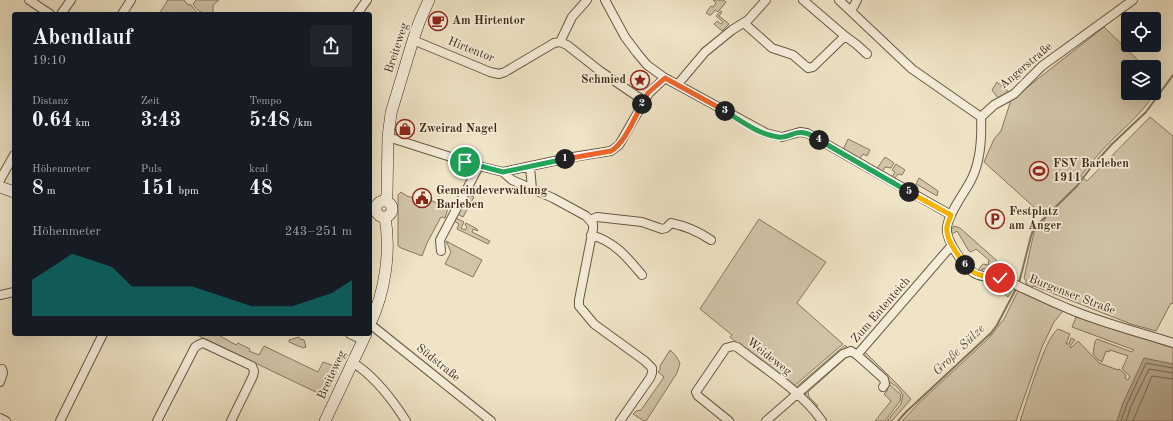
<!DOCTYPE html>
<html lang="de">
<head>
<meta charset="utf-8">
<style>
	:root { --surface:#171b24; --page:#20242c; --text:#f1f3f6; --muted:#9ea1a6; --accent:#0f766e }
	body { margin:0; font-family:"Old Standard TT",serif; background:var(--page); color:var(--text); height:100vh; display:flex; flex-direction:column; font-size:15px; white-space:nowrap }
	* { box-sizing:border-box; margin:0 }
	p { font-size:13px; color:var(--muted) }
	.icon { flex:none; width:22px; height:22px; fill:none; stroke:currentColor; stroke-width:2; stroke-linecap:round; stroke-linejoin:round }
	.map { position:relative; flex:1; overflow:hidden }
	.drawer { position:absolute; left:12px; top:12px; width:360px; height:324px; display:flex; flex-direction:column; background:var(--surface); border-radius:4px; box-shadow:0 4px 16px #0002 }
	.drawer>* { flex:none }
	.buttons { position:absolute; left:1121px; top:12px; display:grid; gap:8px }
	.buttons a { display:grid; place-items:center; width:40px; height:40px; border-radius:4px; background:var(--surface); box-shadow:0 4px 16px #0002; font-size:20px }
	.pin { position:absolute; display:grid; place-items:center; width:34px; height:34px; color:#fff; margin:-17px; border:2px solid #fff; border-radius:50%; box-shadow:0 1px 4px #0007 }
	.km { position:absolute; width:20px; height:20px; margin:-10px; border-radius:50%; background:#222; color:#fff; font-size:11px; line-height:20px; text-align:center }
	.round { display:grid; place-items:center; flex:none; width:42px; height:42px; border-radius:4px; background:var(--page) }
	.summary { display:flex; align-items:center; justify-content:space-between; height:68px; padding:0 20px }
	h1 { font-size:22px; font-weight:800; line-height:30px }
	.stats { display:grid; grid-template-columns:repeat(3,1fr); gap:6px; height:68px; padding:4px 20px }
	.stats div { display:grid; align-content:center }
	.stats b { font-size:20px; font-weight:800 }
	.stats small { font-size:11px; font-weight:400 }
	.stats p { font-size:11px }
	.chart { height:112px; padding:8px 20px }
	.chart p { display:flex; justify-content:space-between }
	.chart svg { width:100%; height:72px; margin-top:4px; fill:var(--accent); opacity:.7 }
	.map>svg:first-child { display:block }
</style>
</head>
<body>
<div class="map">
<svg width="1173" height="421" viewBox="0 0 1173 421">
	<rect width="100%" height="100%" fill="#efe4c6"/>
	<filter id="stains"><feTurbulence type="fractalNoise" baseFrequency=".005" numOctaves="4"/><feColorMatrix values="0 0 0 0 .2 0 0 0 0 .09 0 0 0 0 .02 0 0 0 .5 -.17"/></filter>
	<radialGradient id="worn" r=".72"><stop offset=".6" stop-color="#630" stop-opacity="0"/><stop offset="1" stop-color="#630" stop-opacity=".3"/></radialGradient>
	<path fill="#d1c4a8" stroke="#88765f" d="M 168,0 L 184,0 L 187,4 L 191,5 L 198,14 L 159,14 Z
		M 196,0 L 219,0 L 213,5 L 213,14 C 203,14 198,12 193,4 Z
		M 713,0 L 723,0 L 726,2 L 718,12 L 715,10 L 711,15 L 709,15 L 706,13 L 711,6 L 713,7 L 716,3 Z
		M 721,11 L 722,12 L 719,16 L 729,24 L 722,31 L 714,24 L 717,21 L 721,24 L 723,22 L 716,16 Z
		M 1104,27 L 1145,67 L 1128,67 L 1128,93 L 1154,93 L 1154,76 L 1160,83 C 1149,106 1134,119 1115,137 C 1103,149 1091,162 1081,176 L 1087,181 L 1150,117 L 1173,136 L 1173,304 L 1171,303 L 1156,331 L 1131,324 L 1034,286 L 1031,287 L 1026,284 L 1026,281 L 1024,278 L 1034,232 L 1046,218 L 984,162 L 994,139 L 1001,131 L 1011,100 Z
		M 997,82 L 1010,93 L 998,98 L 992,90 Z
		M 848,139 L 870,150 L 867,156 L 863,154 L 859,160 L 843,150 Z
		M 885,157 L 894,163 L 891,168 L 885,167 L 882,172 L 878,170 L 878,167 Z
		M 896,164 L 905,170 L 902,175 L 898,174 L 894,179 L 892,177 L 895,172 L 892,170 Z
		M 919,178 L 938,191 L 937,196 L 916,184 Z
		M 401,192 L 407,196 L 422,200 L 425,198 L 435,202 L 437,204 L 449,205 L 445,218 L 441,217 L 427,243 L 422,256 L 401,248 L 398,246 L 398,195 Z
		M 468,194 L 474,197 L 463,217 L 457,214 Z
		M 456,218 L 464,222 L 461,228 L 465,230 L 467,227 L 465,225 L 466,223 L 477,229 L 478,231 L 473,229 L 472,232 L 490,241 L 488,244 L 457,229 L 459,224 L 454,221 Z
		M 759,219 L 826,262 L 797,303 L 843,344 L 793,387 L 730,337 L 732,335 L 700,309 Z
		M 954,226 L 960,228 L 1004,267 L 1002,274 L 999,275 L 995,269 L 982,269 L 982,272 L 980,273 L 978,271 L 981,266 L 983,264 L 988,265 L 989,260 L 976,249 L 971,252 L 969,251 L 957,231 L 952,234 L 951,230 Z
		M 446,241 L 482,260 L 473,277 L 445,264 L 451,252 Z
		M 996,280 L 1013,289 L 1008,297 L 1004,294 L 1006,290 L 1001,286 L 998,290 L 990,284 L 992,281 Z
		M 1018,291 L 1063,311 L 1054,322 L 1042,347 L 1016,421 L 902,421 L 920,402 L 989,338 L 1004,319 Z
		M 1076,317 L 1173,348 L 1173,364 L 1171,364 L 1154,421 L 1020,421 C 1026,404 1045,337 1058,329 L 1070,334 L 1066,344 L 1069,344 L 1071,338 L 1075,340 L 1070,346 L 1071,348 L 1078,341 L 1099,363 L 1118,370 L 1119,369 L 1126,375 L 1125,378 L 1128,380 L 1130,376 L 1122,369 L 1128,356 L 1110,350 L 1109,352 L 1106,351 L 1102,362 L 1097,359 L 1093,354 L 1095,341 L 1097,339 L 1132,352 L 1134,350 L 1072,327 Z
		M 195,334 L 211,334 L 215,336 L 217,334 L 236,345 L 238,343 L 250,349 L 249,351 L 259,355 L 264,346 L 318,372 L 323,362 L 337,367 L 324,396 Z
		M 299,337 L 300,339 L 304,340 L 306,347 L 303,348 L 289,342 L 289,340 Z
		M 845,345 L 847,347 C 838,354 804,388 795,388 Z
		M 670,350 L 676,356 L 680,363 L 677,373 L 646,421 L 644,421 L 633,414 L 636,411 L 641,410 L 664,377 L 658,372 L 660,370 L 660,366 Z
		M 864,351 L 897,384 L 911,399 L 892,421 L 887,421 L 901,404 L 903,395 L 897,387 L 888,381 L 861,354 Z
		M 850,355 L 852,356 L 847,357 L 809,391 L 808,392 L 809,397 L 818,406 L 815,407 L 805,396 L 806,391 L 843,358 Z
		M 889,384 L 900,394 L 901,395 L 900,401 L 885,421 L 875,421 L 891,401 L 884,394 L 887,391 Z"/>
	<path fill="#b3a48a" stroke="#84735c" d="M 1144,358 L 1173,364 L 1173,421 L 1117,421 L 1123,403 Z"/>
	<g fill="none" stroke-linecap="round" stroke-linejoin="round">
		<path stroke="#786650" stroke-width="1" d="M 1121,421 L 1127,404 L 1146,363 L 1173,368
			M 1126,421 L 1131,406 L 1149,369 L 1173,373
			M 1133,421 L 1152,376 L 1173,379"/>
		<path stroke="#84735c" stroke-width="2" d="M 1019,283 L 1031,236 L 1034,228 L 1077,186 L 1092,166 L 1112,144 L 1146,112 L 1173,75
			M 898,421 L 906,412 L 991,333 L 997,325 L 1017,287"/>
		<defs>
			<path id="street" d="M 29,0 L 50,14
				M 605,0 L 625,37 L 637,53 L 647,65 L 665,78 L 766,133 L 782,137 L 800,132 L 807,133 L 951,215
				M 839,0 L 912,69 L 981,117
				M 1133,0 L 1042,66 L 1014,94 L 994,105 L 981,117 C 982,138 980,164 970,182 C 963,195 948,214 947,228 C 945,239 964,267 974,273 C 983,279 994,275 1003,279 C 1025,289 1047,300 1069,309 C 1102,323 1139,332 1173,343
				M 851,11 L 857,0
				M 61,14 L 71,0
				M 122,14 L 131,0
				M 357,14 L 367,0
				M 744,23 L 772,48 L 793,55 L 808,68 L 813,67 L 845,36 L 803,0
				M 845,36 L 856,44 L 867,54
				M 413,40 L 490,72 L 499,74 L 505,72 L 554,43 L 560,42 L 567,45 L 600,71 L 644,101
				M 560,42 L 572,17 L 587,0
				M 678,84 L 705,52 L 732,30 L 748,20 L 766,0
				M 388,137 L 479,166 L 503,172 L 573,157 L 611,151 L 619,145 L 649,93 L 665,78
				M 530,167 L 532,189
				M 503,172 L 512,180 L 553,198 L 586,216 L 593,224 L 593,229 L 579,300 L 579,306 L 594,324 L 645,361 L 652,368 L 652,373 L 650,378 L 620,421
				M 0,180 L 14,155
				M 590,220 L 597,217 L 642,222 L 662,229 L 666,228 L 671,223 C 686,226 699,232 711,240
				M 591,235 C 614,241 627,257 642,275
				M 441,251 L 440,240 L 479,166
				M 0,295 L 14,292
				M 370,324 L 491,421
				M 350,334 L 363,340
				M 857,355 L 884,379 L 885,384 L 883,387
				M 352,362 C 375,376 392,399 406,421
				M 0,382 L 3,373 L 2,369
				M 0,418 L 6,421
				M 60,421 L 103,334
				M 157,421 L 195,347 L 200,344 L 203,343 L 252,366 L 254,371 L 253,376 L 231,421
				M 729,421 L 698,396 L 696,392 L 726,348 L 733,346 L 737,347 C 765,369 802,392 822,421
				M 766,421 L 843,354 L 851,351 L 857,355 L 952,245"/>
			<path id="secondary" d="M 0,187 L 14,192
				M 386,200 L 387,194 L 388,137 L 391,113 L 414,37 L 420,20 L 429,0
				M376 209a8 8 0 1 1 16 0a8 8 0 1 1-16 0Z
				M 370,324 C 385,292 391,252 385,217
				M 325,421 L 366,334"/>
		</defs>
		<use href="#street" stroke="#6a5842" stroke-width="10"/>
		<use href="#secondary" stroke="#3e2916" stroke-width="12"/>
		<use href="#street" stroke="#f5edda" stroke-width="8"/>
		<use href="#secondary" stroke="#f5edda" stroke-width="11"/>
	</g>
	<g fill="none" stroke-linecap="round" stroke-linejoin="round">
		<defs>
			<path id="split-1" d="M 465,162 L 503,172 L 565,159"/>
			<path id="split-2" d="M 565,159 L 611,151 C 624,144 635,117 642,104"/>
			<path id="split-3" d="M 642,104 L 648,93 L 665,78 L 725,111"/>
			<path id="split-4" d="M 725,111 C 741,121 760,135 778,137 C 784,138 788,136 793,134 C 804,130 811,135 819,140"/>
			<path id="split-5" d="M 819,140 L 909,192"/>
			<path id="split-6" d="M 909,192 L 951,215 C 950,219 947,223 947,227 C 945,239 958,255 965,265"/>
			<path id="split-7" d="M 965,265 C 975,277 985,276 1000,278"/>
		</defs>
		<use href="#split-1" stroke="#fff" stroke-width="8"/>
		<use href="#split-2" stroke="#fff" stroke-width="8"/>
		<use href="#split-3" stroke="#fff" stroke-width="8"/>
		<use href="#split-4" stroke="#fff" stroke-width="8"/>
		<use href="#split-5" stroke="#fff" stroke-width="8"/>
		<use href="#split-6" stroke="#fff" stroke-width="8"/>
		<use href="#split-7" stroke="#fff" stroke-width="8"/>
		<use href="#split-1" stroke="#22a559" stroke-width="5"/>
		<use href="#split-2" stroke="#f0652b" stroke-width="5"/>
		<use href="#split-3" stroke="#f0652b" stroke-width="5"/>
		<use href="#split-4" stroke="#22a559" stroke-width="5"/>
		<use href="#split-5" stroke="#22a559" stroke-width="5"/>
		<use href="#split-6" stroke="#f5b400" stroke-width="5"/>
		<use href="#split-7" stroke="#f5b400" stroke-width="5"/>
	</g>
	<defs>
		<symbol id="cafe-ring" viewBox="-11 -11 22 22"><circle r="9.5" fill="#f5edda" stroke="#8f2418" stroke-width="1.5"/><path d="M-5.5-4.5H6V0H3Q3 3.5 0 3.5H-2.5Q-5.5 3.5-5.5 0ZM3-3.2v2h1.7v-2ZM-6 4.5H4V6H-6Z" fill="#8f2418"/></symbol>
		<symbol id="sight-ring" viewBox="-11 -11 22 22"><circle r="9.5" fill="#f5edda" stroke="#8f2418" stroke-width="1.5"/><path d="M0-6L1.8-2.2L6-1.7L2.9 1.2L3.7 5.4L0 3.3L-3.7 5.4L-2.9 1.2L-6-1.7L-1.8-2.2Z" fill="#8f2418"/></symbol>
		<symbol id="shop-ring" viewBox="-11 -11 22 22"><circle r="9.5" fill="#f5edda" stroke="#8f2418" stroke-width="1.5"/><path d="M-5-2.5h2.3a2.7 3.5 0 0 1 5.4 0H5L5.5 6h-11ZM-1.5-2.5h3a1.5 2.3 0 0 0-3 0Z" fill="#8f2418"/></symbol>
		<symbol id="stadium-ring" viewBox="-11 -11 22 22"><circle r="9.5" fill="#f5edda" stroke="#8f2418" stroke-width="1.5"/><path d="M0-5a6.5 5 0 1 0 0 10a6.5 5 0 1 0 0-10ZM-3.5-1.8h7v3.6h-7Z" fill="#8f2418"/></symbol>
		<symbol id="civic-ring" viewBox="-11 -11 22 22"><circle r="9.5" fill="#f5edda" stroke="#8f2418" stroke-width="1.5"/><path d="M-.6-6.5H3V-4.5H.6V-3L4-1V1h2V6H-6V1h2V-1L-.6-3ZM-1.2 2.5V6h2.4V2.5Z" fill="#8f2418"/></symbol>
		<symbol id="parking-ring" viewBox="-11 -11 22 22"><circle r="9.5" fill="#f5edda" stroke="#8f2418" stroke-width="1.5"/><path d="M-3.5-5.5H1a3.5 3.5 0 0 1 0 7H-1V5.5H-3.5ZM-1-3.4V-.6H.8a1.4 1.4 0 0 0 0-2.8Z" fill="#8f2418"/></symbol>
	</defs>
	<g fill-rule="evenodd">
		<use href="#cafe-ring" x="427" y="10" width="22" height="22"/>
		<use href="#sight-ring" x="629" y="69" width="22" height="22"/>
		<use href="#shop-ring" x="394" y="118" width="22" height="22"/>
		<use href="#stadium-ring" x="1028" y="160" width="22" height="22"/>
		<use href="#civic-ring" x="411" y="187" width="22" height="22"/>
		<use href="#parking-ring" x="984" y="208" width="22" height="22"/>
	</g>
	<g text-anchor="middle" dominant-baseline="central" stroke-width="3.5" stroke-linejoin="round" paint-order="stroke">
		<g font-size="12" font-weight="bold" fill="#3e2916" stroke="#f5edda" text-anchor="start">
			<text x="452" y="21">Am Hirtentor</text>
			<text x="626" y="80" text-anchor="end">Schmied</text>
			<text x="419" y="129">Zweirad Nagel</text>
			<text x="1053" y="164">FSV Barleben<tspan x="1053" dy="14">1911</tspan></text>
			<text x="436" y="191">Gemeindeverwaltung<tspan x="436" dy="14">Barleben</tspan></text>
			<text x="1009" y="212">Festplatz<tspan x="1009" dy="14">am Anger</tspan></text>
		</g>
		<g font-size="12" fill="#3e2916" stroke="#f5edda">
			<text transform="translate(397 48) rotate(-72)">Breiteweg</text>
			<text transform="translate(471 50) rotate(22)">Hirtentor</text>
			<text transform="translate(1026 66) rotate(-40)">Angerstraße</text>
			<text transform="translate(1072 295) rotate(21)">Burgenser Straße</text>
			<text transform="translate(881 310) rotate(-49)">Zum Ententeich</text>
			<text transform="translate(769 357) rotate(38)">Weideweg</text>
			<text transform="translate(438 363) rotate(39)">Südstraße</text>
			<text transform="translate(332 375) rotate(-65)">Breiteweg</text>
		</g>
		<g font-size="13" font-style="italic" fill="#614e39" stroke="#f5edda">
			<text transform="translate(959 350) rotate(-44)">Große Sülze</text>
		</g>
	</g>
	<rect width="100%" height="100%" filter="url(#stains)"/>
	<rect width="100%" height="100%" fill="url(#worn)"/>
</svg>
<div class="buttons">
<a><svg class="icon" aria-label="locate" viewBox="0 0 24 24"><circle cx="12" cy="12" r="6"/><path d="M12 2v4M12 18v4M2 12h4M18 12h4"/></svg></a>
<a><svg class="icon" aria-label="layers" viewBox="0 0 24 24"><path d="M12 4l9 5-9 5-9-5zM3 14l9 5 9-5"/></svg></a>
</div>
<div class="pin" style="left:465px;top:162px;background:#1e9e55"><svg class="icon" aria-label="arrive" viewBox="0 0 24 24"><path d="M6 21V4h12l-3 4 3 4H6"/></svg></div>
<div class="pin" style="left:1000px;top:278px;background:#d93025"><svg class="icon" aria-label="check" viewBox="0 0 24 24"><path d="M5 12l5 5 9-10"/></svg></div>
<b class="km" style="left:565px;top:159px">1</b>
<b class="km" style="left:642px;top:104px">2</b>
<b class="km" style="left:725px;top:111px">3</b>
<b class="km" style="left:819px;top:140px">4</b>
<b class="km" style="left:909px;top:192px">5</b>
<b class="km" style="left:965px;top:265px">6</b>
<section class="drawer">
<div class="summary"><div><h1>Abendlauf</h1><p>19:10</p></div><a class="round"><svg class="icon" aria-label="share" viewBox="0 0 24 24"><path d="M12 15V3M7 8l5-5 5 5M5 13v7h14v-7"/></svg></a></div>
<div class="stats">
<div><p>Distanz</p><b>0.64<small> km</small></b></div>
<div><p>Zeit</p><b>3:43</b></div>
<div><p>Tempo</p><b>5:48<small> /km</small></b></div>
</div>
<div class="stats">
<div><p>Höhenmeter</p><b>8<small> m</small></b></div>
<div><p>Puls</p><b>151<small> bpm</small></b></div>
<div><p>kcal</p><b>48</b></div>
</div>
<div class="chart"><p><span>Höhenmeter</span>243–251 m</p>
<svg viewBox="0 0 160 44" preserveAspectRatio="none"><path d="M0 44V22L10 14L20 6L30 10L40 14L50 26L60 26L70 26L80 26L90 30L100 34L110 38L120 38L130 38L140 34L150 30L160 22V44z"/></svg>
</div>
</section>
</div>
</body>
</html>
